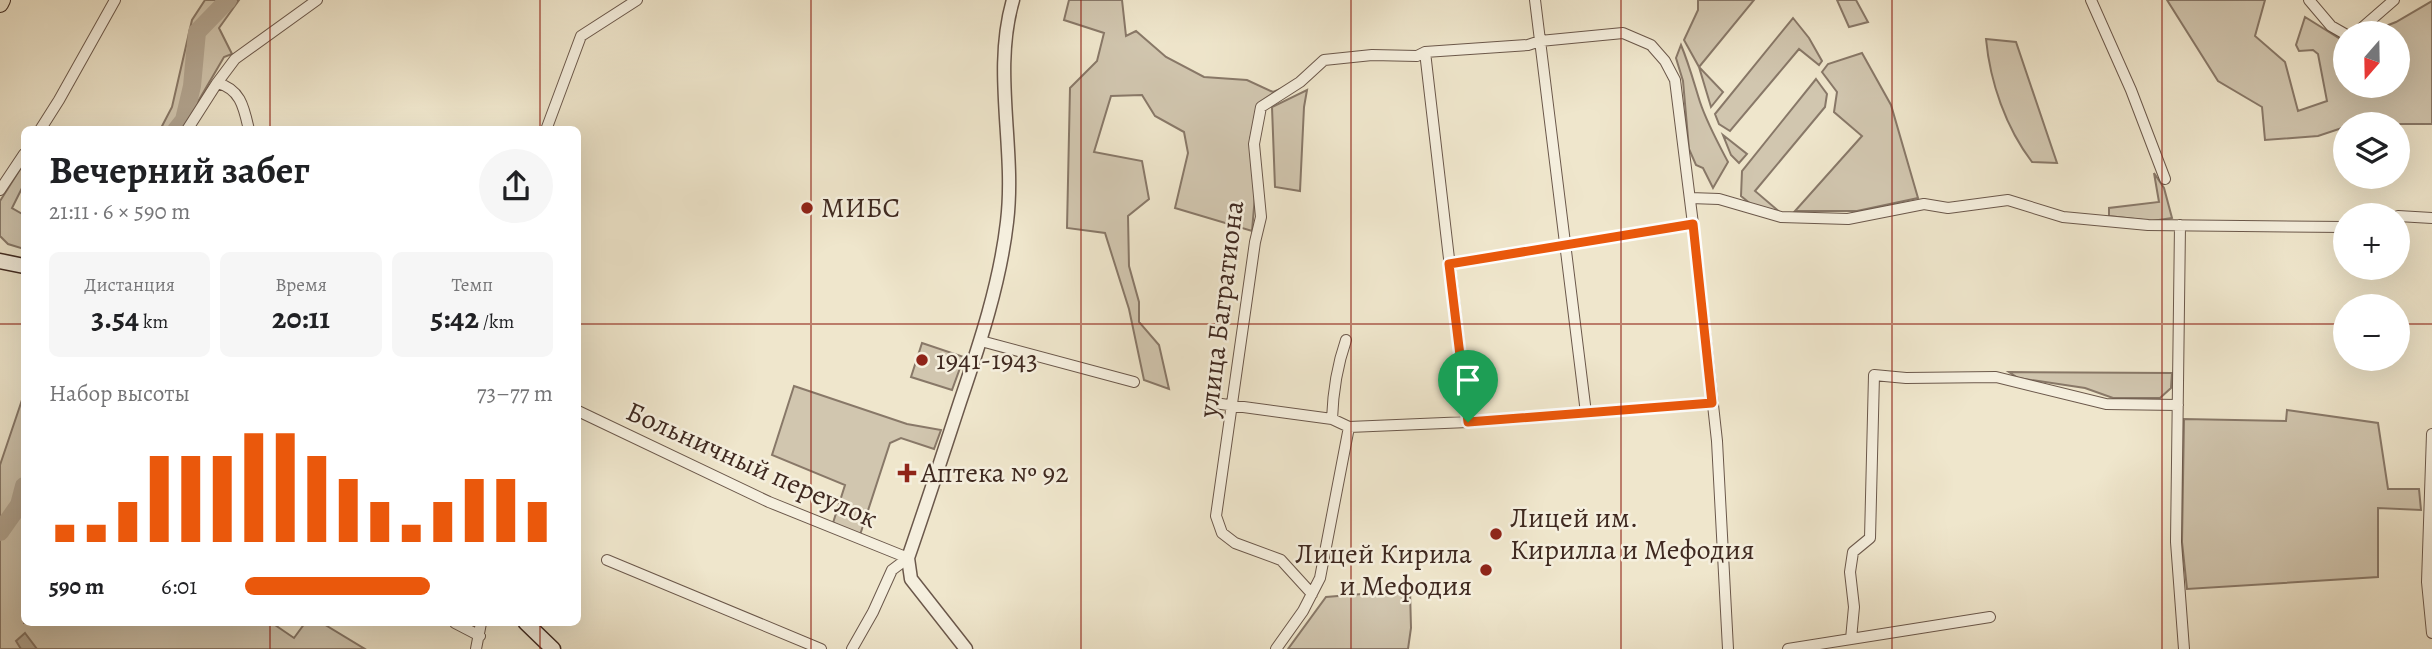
<!DOCTYPE html>
<html lang="ru">
<head>
<meta charset="utf-8">
<style>
	:root { --surface:#fff; --page:#f6f6f6; --text:#202124; --muted:#757577; --accent:#ea580c }
	body { margin:0; font-family:Alegreya,serif; background:var(--page); color:var(--text); height:100vh; display:flex; flex-direction:column; font-size:26px; white-space:nowrap }
	* { box-sizing:border-box; margin:0 }
	p { font-size:23px; color:var(--muted) }
	.icon { flex:none; width:38px; height:38px; fill:none; stroke:currentColor; stroke-width:2; stroke-linecap:round; stroke-linejoin:round }
	.map { position:relative; flex:1; overflow:hidden }
	.sheet { position:absolute; left:21px; top:126px; width:560px; height:500px; display:flex; flex-direction:column; background:var(--surface); border-radius:10px; box-shadow:0 7px 28px #0002 }
	.sheet>* { flex:none }
	.needle { width:46px; rotate:200deg }
	.buttons { position:absolute; left:2333px; top:21px; display:grid; gap:14px }
	.buttons a { display:grid; place-items:center; width:77px; height:77px; border-radius:50%; background:var(--surface); box-shadow:0 7px 28px #0002; font-size:35px }
	.pin { position:absolute; display:grid; place-items:center; width:60px; height:60px; color:#fff; margin:-72px -30px; border-radius:50% 50% 50% 0; rotate:-45deg; box-shadow:0 0 7px #0007 }
	.pin .icon { rotate:45deg }
	.round { display:grid; place-items:center; flex:none; width:74px; height:74px; border-radius:37px; background:var(--page) }
	.headline { display:flex; align-items:center; justify-content:space-between; height:119px; padding:0 28px }
	h1 { font-size:38px; font-weight:700; line-height:52px }
	.stats { display:grid; grid-template-columns:repeat(3,1fr); gap:10px; height:119px; padding:7px 28px }
	.stats div { display:grid; align-content:center; border-radius:10px; background:var(--page); text-align:center }
	.stats b { font-size:30px; font-weight:700 }
	.stats small { font-size:19px; font-weight:400 }
	.stats p { font-size:19px }
	.chart { height:196px; padding:14px 28px }
	.chart p { display:flex; justify-content:space-between }
	.chart svg { width:100%; height:126px; margin-top:7px; stroke:var(--accent); stroke-width:6 }
	ul { padding:0 28px; list-style:none; font-size:23px }
	li { display:grid; grid-template-columns:112px 84px 1fr; align-items:center; height:52px }
	li i { height:18px; border-radius:9px; background:var(--accent) }
	.map>svg:first-child { display:block }
</style>
</head>
<body>
<div class="map">
<svg width="2432" height="649" viewBox="0 0 2432 649">
	<rect width="100%" height="100%" fill="#efe6cc"/>
	<filter id="stains"><feTurbulence type="fractalNoise" baseFrequency=".00286" numOctaves="4"/><feColorMatrix values="0 0 0 0 .2 0 0 0 0 .09 0 0 0 0 .02 0 0 0 .5 -.17"/></filter>
	<radialGradient id="worn" r=".72"><stop offset=".6" stop-color="#630" stop-opacity="0"/><stop offset="1" stop-color="#630" stop-opacity=".3"/></radialGradient>
	<path fill="#d1c6af" stroke="#887868" stroke-width="2" d="M 205,0 L 239,0 L 219,28 L 232,54 L 224,57 L 182,129 L 160,130 L 172,107 L 192,20 Z
		M 1069,0 L 1122,0 L 1126,36 L 1136,31 L 1166,57 L 1204,77 L 1247,80 L 1273,92 L 1288,86 L 1260,105 L 1250,139 L 1256,184 L 1252,231 L 1175,208 L 1188,153 L 1184,132 L 1155,116 L 1142,95 L 1111,96 L 1094,152 L 1142,161 L 1149,199 L 1128,216 L 1129,266 L 1139,302 L 1139,322 L 1159,345 L 1169,389 L 1144,380 L 1129,309 L 1105,233 L 1067,228 L 1070,88 L 1097,61 L 1104,33 L 1064,20 Z
		M 1698,0 L 1754,0 L 1699,67 L 1723,92 L 1711,107 L 1699,67 L 1684,40 L 1698,10 Z
		M 1837,0 L 1856,0 L 1868,22 L 1849,27 Z
		M 2167,0 L 2265,0 L 2255,36 L 2285,62 L 2298,111 L 2327,101 L 2318,54 L 2313,50 L 2299,51 L 2296,45 L 2305,17 L 2345,42 L 2345,86 L 2398,86 L 2398,33 L 2368,33 L 2396,22 L 2432,1 L 2432,124 L 2345,124 L 2345,127 L 2318,136 L 2265,140 L 2262,107 L 2218,81 Z
		M 1793,18 L 1809,38 L 1822,61 L 1819,65 L 1799,49 L 1730,131 L 1719,124 L 1715,114 Z
		M 1986,39 L 2016,42 L 2057,163 L 2032,162 C 2006,128 1990,82 1986,39 Z
		M 1681,45 C 1689,64 1694,83 1700,102 C 1707,123 1718,143 1728,162 L 1713,188 L 1703,168 L 1696,165 L 1689,149 L 1683,81 L 1676,58 Z
		M 1862,53 L 1891,105 L 1918,198 L 1857,211 L 1795,211 L 1862,136 L 1834,112 L 1837,92 L 1822,72 L 1828,64 Z
		M 1816,79 L 1827,94 L 1825,107 L 1755,191 L 1782,214 L 1752,205 L 1741,196 L 1742,171 Z
		M 1307,90 L 1304,107 L 1300,191 L 1275,187 L 1272,107 Z
		M 1723,135 L 1747,154 L 1739,163 L 1731,155 Z
		M 24,163 L 24,184 L 12,208 L 24,215 L 24,249 L 8,244 L 0,236 L 0,201 Z
		M 2154,173 L 2164,188 L 2172,218 L 2152,221 L 2109,216 L 2109,208 L 2159,202 Z
		M 922,343 L 964,357 L 952,390 L 911,377 Z
		M 2009,372 L 2172,373 L 2171,388 L 2160,398 L 2113,398 L 2085,388 L 2018,378 Z
		M 794,386 L 907,424 L 941,430 L 934,449 L 901,438 L 890,443 L 860,535 L 833,523 L 845,485 L 772,455 Z
		M 24,394 L 24,623 L 272,623 L 294,638 L 305,623 L 322,623 L 365,649 L 0,649 L 0,465 Z
		M 2287,410 L 2378,423 L 2388,489 L 2419,489 L 2421,510 L 2378,508 L 2378,577 L 2187,589 L 2182,542 L 2184,419 L 2286,421 Z
		M 1410,590 L 1411,628 L 1408,649 L 1288,649 L 1326,597 Z"/>
	<path fill="#b3a692" stroke="#857464" stroke-width="2" d="M 25,633 L 37,649 L 21,649 L 16,641 Z"/>
	<g fill="none" stroke-linecap="round" stroke-linejoin="round">
		<path stroke="#b3a692" stroke-width="18" d="M 176,130 L 184,120 L 192,86 L 197,32 L 228,0
			M 0,532 L 19,505 L 24,486"/>
		<defs>
			<path id="minor" d="M 1535,0 L 1586,413
				M 2091,0 L 2131,90 L 2165,179
				M 2309,0 L 2331,26 L 2345,34
				M 2356,33 L 2394,0
				M 1425,52 L 1468,422
				M 40,130 L 59,100 L 115,0
				M 187,130 L 217,83
				M 249,130 C 244,108 241,89 217,83 L 235,59 L 317,0
				M 546,130 L 581,36 L 637,0
				M 0,190 L 24,154
				M 1690,198 L 1719,199 L 1781,217 L 1848,219 L 1924,204 L 1948,208 L 2008,200 L 2063,217 L 2148,225 L 2345,227
				M 2398,216 L 2432,218
				M 2180,225 L 2176,542 L 2184,649
				M 1449,264 L 1693,224
				M 981,341 L 1134,382
				M 1214,403 L 1332,419 L 1349,427
				M 578,411 L 769,502 L 908,558
				M 1332,419 C 1333,391 1337,366 1346,340
				M 2432,434 L 2427,582 L 2432,633
				M 607,560 L 821,649
				M 1312,594 L 1281,560 L 1235,543 L 1222,533 L 1216,516 L 1255,242 L 1261,217 L 1254,144 L 1261,107 L 1300,82 L 1324,60 L 1372,55 L 1417,56 L 1425,52 L 1528,45 L 1540,41 L 1623,33 L 1651,45 L 1665,61 L 1675,80 L 1693,224 L 1717,441 L 1728,649
				M 455,623 L 480,636
				M 1851,639 L 1990,617
				M 476,649 L 481,623
				M 852,649 L 873,612 L 892,570 L 908,558
				M 1276,649 L 1303,611 L 1320,578 L 1349,427 L 1468,422 L 1712,403
				M 1788,649 L 1851,639 L 1854,607 L 1850,572 L 1853,552 L 1870,538 L 1874,375 L 1906,378 L 1996,377 L 2106,404 L 2178,405"/>
			<path id="tertiary" d="M 966,649 L 911,579 L 908,558 C 926,506 943,454 960,402 C 980,343 1000,283 1007,222 C 1016,148 992,72 1013,0"/>
			<path id="secondary" d="M 0,261 L 24,266
				M 526,623 L 553,649"/>
			<path id="primary" d="M 0,4 L 2,0"/>
		</defs>
		<use href="#minor" stroke="#6b584b" stroke-width="12"/>
		<use href="#tertiary" stroke="#6b584b" stroke-width="15"/>
		<use href="#secondary" stroke="#3f2920" stroke-width="17"/>
		<use href="#primary" stroke="#3f2920" stroke-width="18"/>
		<use href="#minor" stroke="#f5efde" stroke-width="10"/>
		<use href="#tertiary" stroke="#f5efde" stroke-width="12"/>
		<use href="#secondary" stroke="#f5efde" stroke-width="14"/>
		<use href="#primary" stroke="#efe6cc" stroke-width="16"/>
	</g>
	<g fill="none" stroke-linecap="round" stroke-linejoin="round">
		<defs>
			<path id="route" d="M 1693,224 L 1712,403 L 1468,422 L 1449,264 Z"/>
		</defs>
		<use href="#route" stroke="#fff" stroke-width="14"/>
		<use href="#route" stroke="#ea580c" stroke-width="9"/>
	</g>
	<path fill="none" stroke="#8f2418" stroke-width="2" stroke-opacity="0.55" d="M 270,0 L 270,130M 540,0 L 540,130M 811,0 L 811,649M 1081,0 L 1081,649M 1351,0 L 1351,649M 1621,0 L 1621,649M 1892,0 L 1892,649M 2162,0 L 2162,649M 0,324 L 24,324M 578,324 L 2345,324M 2398,324 L 2432,324M 270,623 L 270,649M 540,623 L 540,649"/>
	<g fill="#8f2418" stroke="#f5efde" stroke-width="2.5">
		<circle cx="807" cy="208" r="7"/>
		<circle cx="922" cy="360" r="7"/>
		<path d="M903.5 462.5h7v7h7v7h-7v7h-7v-7h-7v-7h7z"/>
		<circle cx="1496" cy="534" r="7"/>
		<circle cx="1486" cy="570" r="7"/>
	</g>
	<g text-anchor="middle" dominant-baseline="central" stroke-width="5" stroke-linejoin="round" paint-order="stroke">
		<g font-size="28" fill="#3f2920" stroke="#f5efde" text-anchor="start">
			<text x="821" y="208">МИБС</text>
			<text x="936" y="360">1941-1943</text>
			<text x="921" y="473">Аптека № 92</text>
			<text x="1510" y="518">Лицей им.<tspan x="1510" dy="32">Кирилла и Мефодия</tspan></text>
			<text x="1472" y="554" text-anchor="end">Лицей Кирила<tspan x="1472" dy="32">и Мефодия</tspan></text>
		</g>
		<g font-size="28" fill="#3f2920" stroke="#f5efde">
			<text transform="translate(1221 309) rotate(-83)">улица Багратиона</text>
			<text transform="translate(752 465) rotate(24)">Больничный переулок</text>
		</g>
	</g>
	<rect width="100%" height="100%" filter="url(#stains)"/>
	<rect width="100%" height="100%" fill="url(#worn)"/>
</svg>
<div class="buttons">
<a><svg class="needle" viewBox="-14 -14 28 28"><path d="M0-13l5 13h-10z" fill="#e53935"/><path d="M0 13l5-13h-10z" fill="#757577"/></svg></a>
<a><svg class="icon" aria-label="layers" viewBox="0 0 24 24"><path d="M12 4l9 5-9 5-9-5zM3 14l9 5 9-5"/></svg></a>
<a>+</a>
<a>−</a>
</div>
<div class="pin" style="left:1468px;top:422px;background:#1e9e55"><svg class="icon" aria-label="arrive" viewBox="0 0 24 24"><path d="M6 21V4h12l-3 4 3 4H6"/></svg></div>
<section class="sheet">
<div class="headline"><div><h1>Вечерний забег</h1><p>21:11 · 6 × 590 m</p></div><a class="round"><svg class="icon" aria-label="share" viewBox="0 0 24 24"><path d="M12 15V3M7 8l5-5 5 5M5 13v7h14v-7"/></svg></a></div>
<div class="stats">
<div><p>Дистанция</p><b>3.54<small> km</small></b></div>
<div><p>Время</p><b>20:11</b></div>
<div><p>Темп</p><b>5:42<small> /km</small></b></div>
</div>
<div class="chart"><p><span>Набор высоты</span>73–77 m</p>
<svg viewBox="0 0 160 44" preserveAspectRatio="none"><path d="M5 44V38M15 44V38M25 44V30M35 44V14M45 44V14M55 44V14M65 44V6M75 44V6M85 44V14M95 44V22M105 44V30M115 44V38M125 44V30M135 44V22M145 44V22M155 44V30"/></svg>
</div>
<ul>
<li><b>590 m</b>6:01<i style="width:60%"></i></li>
</ul>
</section>
</div>
</body>
</html>
